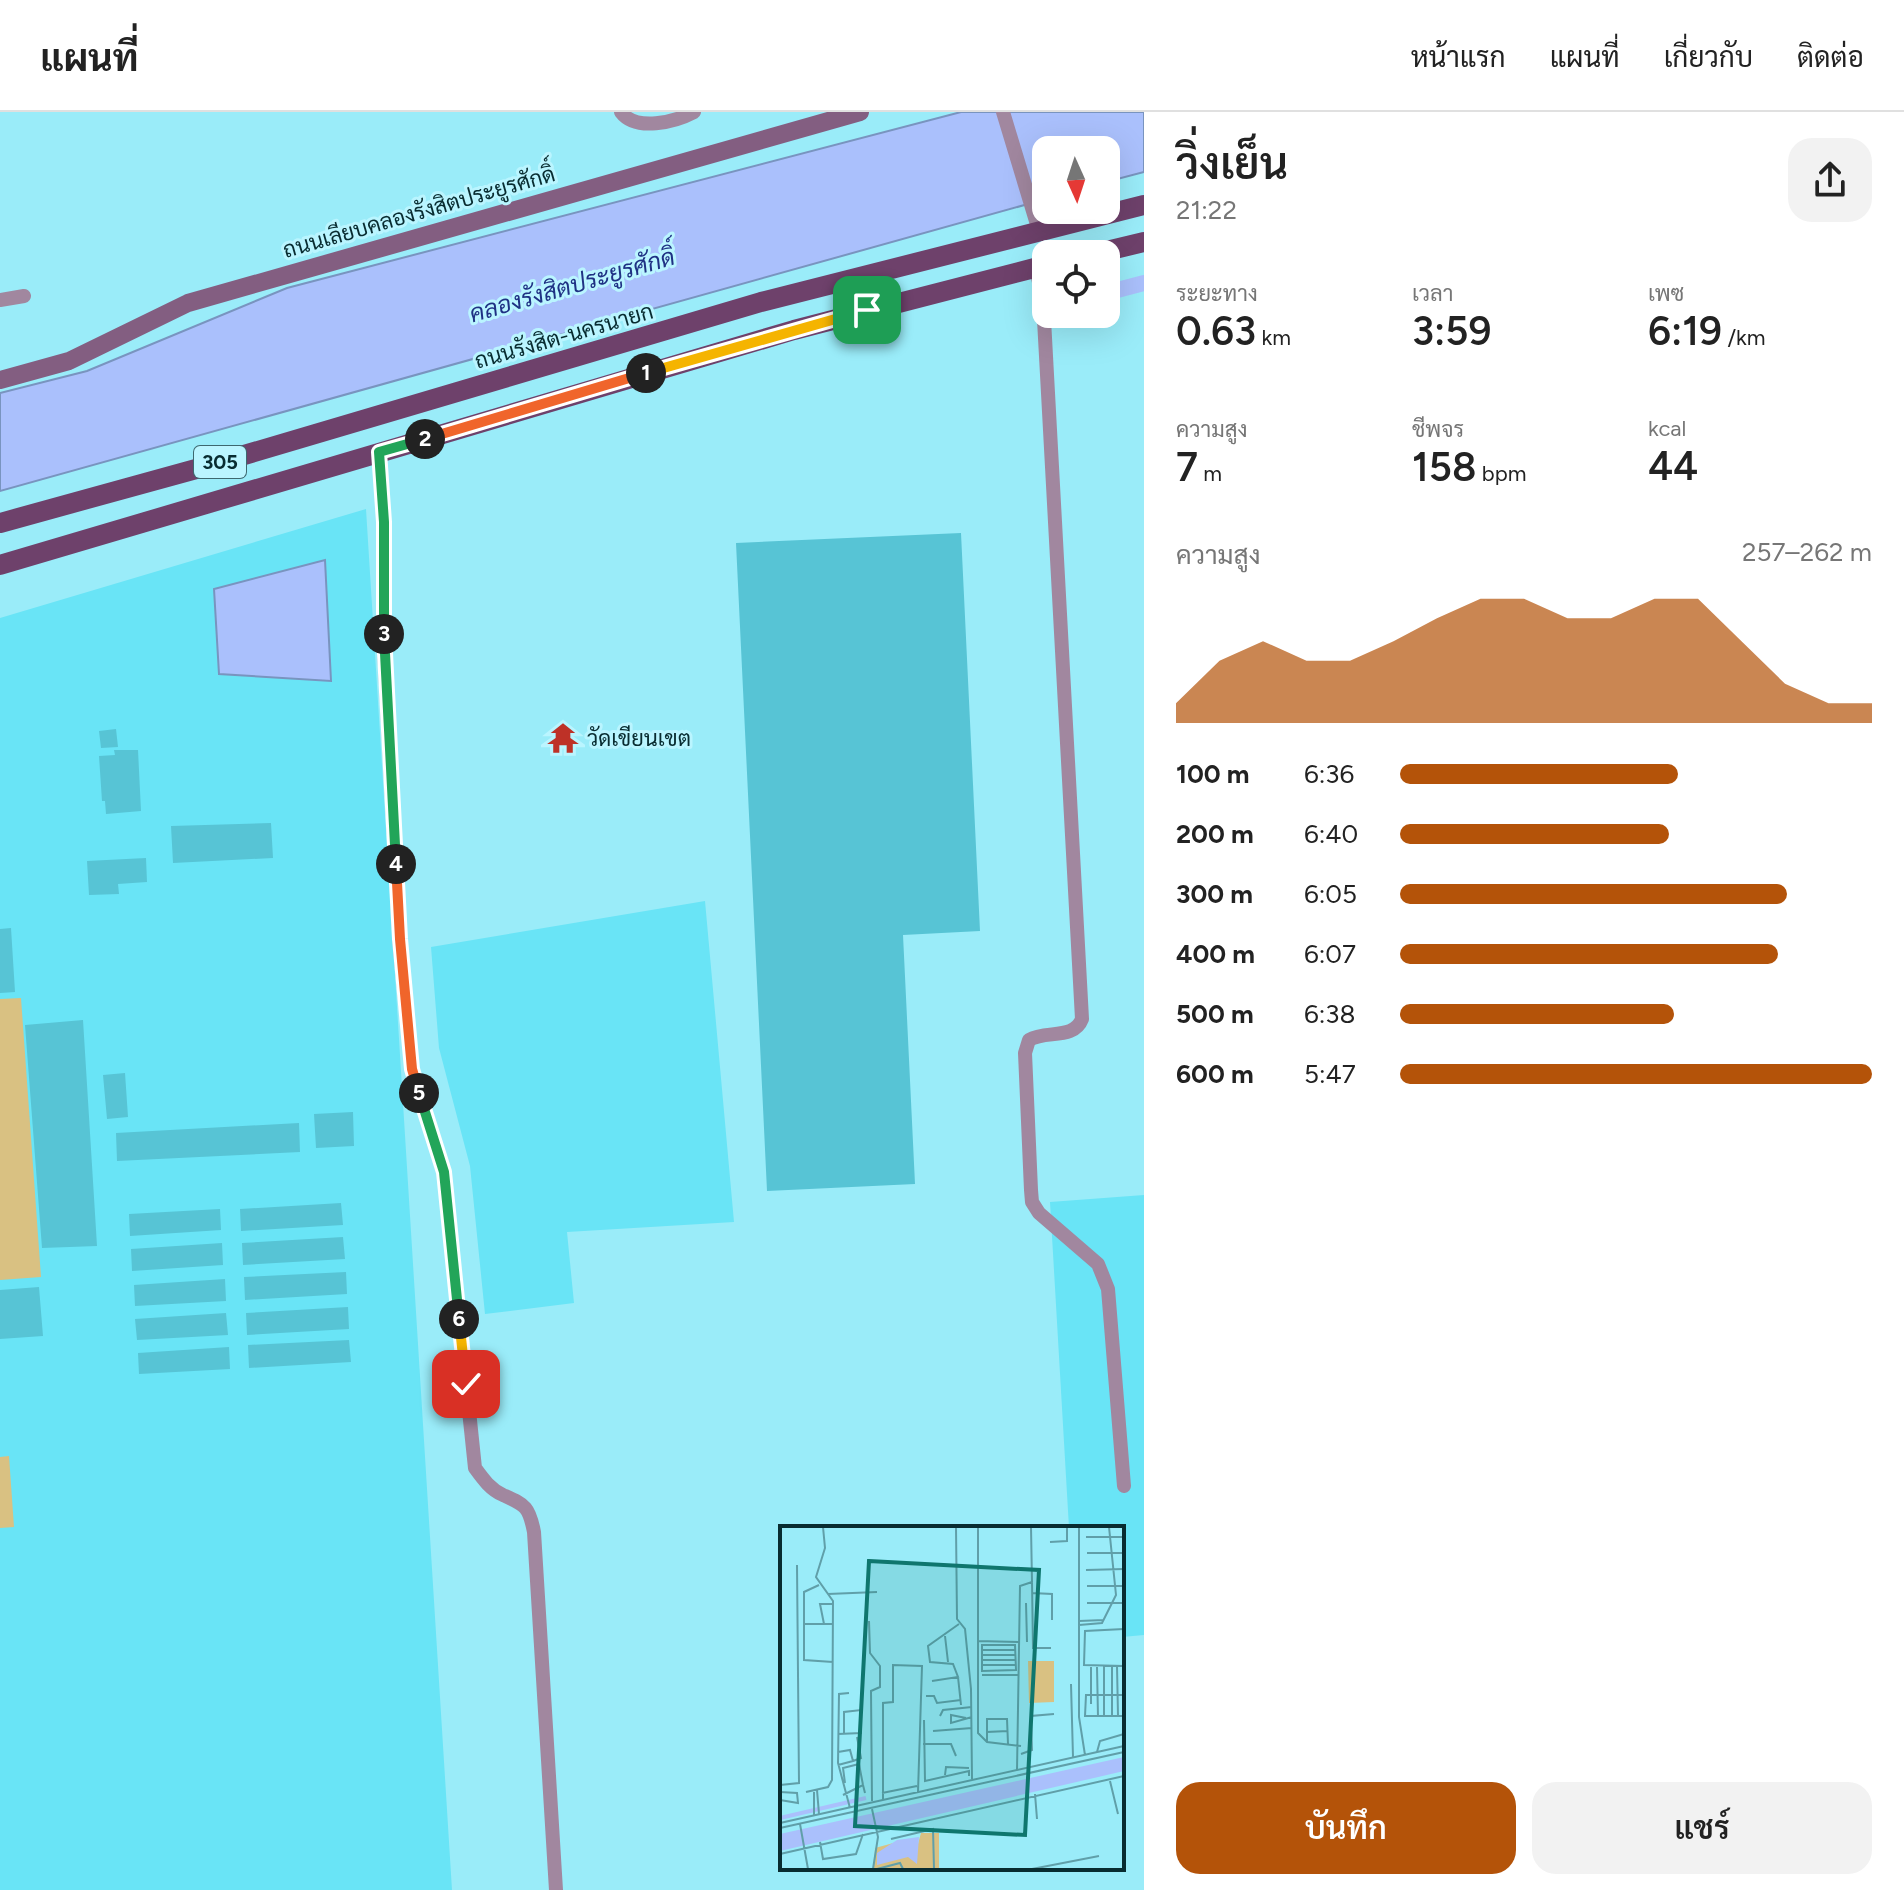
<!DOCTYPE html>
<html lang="th">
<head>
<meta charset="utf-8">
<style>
	:root { --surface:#fff; --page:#f2f2f2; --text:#222; --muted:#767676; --line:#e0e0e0; --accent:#b45309 }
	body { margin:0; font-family:Figtree,Sarabun,sans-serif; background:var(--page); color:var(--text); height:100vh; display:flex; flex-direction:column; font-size:30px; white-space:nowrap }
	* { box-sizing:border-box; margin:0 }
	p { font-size:26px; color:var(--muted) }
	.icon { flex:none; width:44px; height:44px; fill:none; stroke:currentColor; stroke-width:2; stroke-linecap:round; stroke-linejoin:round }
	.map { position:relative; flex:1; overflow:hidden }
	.sheet { display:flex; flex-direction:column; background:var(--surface); width:760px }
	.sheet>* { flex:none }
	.needle { width:52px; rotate:177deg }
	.controls { position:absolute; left:1032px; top:24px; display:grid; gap:16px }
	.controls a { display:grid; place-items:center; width:88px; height:88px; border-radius:16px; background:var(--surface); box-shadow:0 8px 32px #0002; font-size:40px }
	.pin { position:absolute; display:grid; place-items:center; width:68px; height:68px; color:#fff; margin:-34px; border-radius:16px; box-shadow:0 4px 12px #0006 }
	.km { position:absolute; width:40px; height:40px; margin:-20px; border-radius:50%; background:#222; color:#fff; font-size:22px; line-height:40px; text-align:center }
	.round { display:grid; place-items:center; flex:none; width:84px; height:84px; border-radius:24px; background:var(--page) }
	.summary { display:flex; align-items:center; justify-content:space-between; height:136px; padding:0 32px }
	h1 { font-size:44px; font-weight:600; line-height:60px }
	.stats { display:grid; grid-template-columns:repeat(3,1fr); gap:12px; height:136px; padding:8px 32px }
	.stats div { display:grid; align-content:center }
	.stats b { font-size:40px; font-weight:600 }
	.stats small { font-size:22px; font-weight:400 }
	.stats p { font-size:22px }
	.chart { height:224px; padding:16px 32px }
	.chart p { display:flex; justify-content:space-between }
	.chart svg { width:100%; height:144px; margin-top:8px; fill:var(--accent); opacity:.7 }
	.cta { display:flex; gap:16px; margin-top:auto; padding:16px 32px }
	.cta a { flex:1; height:92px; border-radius:24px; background:var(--accent); color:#fff; font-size:32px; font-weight:600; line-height:92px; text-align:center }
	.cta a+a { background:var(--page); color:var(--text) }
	ul { padding:0 32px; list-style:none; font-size:26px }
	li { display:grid; grid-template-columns:128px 96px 1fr; align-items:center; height:60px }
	li i { height:20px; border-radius:10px; background:var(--accent) }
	header { display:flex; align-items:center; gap:48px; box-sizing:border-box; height:112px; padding:0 40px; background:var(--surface); border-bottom:2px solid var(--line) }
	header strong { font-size:38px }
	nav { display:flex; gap:44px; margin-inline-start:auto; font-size:28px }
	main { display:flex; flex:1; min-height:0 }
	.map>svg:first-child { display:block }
</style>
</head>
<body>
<header>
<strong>แผนที่</strong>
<nav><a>หน้าแรก</a><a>แผนที่</a><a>เกี่ยวกับ</a><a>ติดต่อ</a></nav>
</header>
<main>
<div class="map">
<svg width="1144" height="1778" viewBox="0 0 1144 1778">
	<rect width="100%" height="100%" fill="#9aecf9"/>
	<path fill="#69e4f6" d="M 366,397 L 452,1778 L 0,1778 L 0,506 Z
		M 705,789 L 734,1110 L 567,1120 L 574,1191 L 485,1202 L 470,1054 L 439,936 L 431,835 Z
		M 1144,1083 L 1144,1523 L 1122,1525 L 1122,1416 L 1069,1416 L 1050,1090 Z"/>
	<path fill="#d9c182" d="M 21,886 L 41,1165 L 0,1168 L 0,887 Z
		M 9,1344 L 14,1415 L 0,1416 L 0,1345 Z"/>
	<path fill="#aac0fc" stroke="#7994bf" stroke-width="2" d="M 961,0 L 1144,0 L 1144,60 L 1106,70 L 1106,38 L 1046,38 L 1046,87 L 0,379 L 0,281 L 87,259 L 287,176 Z
		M 325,448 L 331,569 L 219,562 L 214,477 Z"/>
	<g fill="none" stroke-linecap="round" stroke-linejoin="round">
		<path stroke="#aac0fc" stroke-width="16" d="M 1106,181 L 1144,171"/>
	</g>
	<path fill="#57c4d5" d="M 961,421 L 980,819 L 903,823 L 915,1072 L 767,1079 L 736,431 Z
		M 116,617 L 118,635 L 101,636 L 99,619 Z
		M 114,638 L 138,638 L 141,699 L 106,702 L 105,689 L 102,689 L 99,644 L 115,643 Z
		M 271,711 L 273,746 L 173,751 L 171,714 Z
		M 146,746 L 147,770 L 118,772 L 119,782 L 89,783 L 87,749 Z
		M 11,816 L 15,880 L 0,881 L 0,817 Z
		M 83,908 L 97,1134 L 42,1136 L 25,913 Z
		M 125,961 L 128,1005 L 107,1007 L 103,963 Z
		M 353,1000 L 354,1034 L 316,1036 L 314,1002 Z
		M 299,1011 L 300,1040 L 117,1049 L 116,1021 Z
		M 341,1091 L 343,1113 L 241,1119 L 240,1097 Z
		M 220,1097 L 221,1118 L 130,1124 L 129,1102 Z
		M 343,1125 L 345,1147 L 243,1153 L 242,1131 Z
		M 222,1131 L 223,1153 L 132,1159 L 131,1137 Z
		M 346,1160 L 347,1182 L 245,1188 L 244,1165 Z
		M 225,1167 L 226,1189 L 135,1194 L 134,1173 Z
		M 39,1175 L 43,1224 L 0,1227 L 0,1178 Z
		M 348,1195 L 349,1217 L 247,1223 L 246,1201 Z
		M 226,1201 L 228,1223 L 137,1228 L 135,1207 Z
		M 349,1228 L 351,1250 L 249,1256 L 248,1233 Z
		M 229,1235 L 230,1257 L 139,1262 L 138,1241 Z"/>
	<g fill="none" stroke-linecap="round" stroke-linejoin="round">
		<path stroke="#a1879f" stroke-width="14" d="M 621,0 C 636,20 675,10 694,0
			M 1003,0 L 1039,119
			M 1036,156 L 1043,189 L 1082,907 C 1074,928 1046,918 1029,928 L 1025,941 L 1031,1078 L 1032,1090 L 1039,1101 L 1098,1152 L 1108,1177 L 1124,1374
			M 0,188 L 24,184
			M 379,340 L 384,410 L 383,517 L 400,836 L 412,957 L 444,1060 L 475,1356 C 483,1367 490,1377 503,1383 C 525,1393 529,1394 534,1420 L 556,1778"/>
		<path stroke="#835e81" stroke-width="18" d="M 0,268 L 69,249 L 188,191 L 860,0"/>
		<path stroke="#6e416b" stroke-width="20" d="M 1094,142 L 1144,130
			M 0,411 L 207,354 L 761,190 L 1144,93
			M 0,453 L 794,218 L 1046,153"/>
	</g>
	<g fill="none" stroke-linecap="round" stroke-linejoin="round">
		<defs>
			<path id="split-1" d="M 646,261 L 867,198"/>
			<path id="split-2" d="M 425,327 L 646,261"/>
			<path id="split-3" d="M 384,522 L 384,410 L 379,340 L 425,327"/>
			<path id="split-4" d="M 384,522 L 396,752"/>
			<path id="split-5" d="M 396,752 L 400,827 L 412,957 L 419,981"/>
			<path id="split-6" d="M 419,981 L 444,1060 L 459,1207"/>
			<path id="split-7" d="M 459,1207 L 466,1272"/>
		</defs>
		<use href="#split-1" stroke="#fff" stroke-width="16"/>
		<use href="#split-2" stroke="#fff" stroke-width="16"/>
		<use href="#split-3" stroke="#fff" stroke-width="16"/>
		<use href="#split-4" stroke="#fff" stroke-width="16"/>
		<use href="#split-5" stroke="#fff" stroke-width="16"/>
		<use href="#split-6" stroke="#fff" stroke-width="16"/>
		<use href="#split-7" stroke="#fff" stroke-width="16"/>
		<use href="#split-1" stroke="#f5b400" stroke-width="10"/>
		<use href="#split-2" stroke="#f0652b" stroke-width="10"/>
		<use href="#split-3" stroke="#22a559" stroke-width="10"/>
		<use href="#split-4" stroke="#22a559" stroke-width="10"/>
		<use href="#split-5" stroke="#f0652b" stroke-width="10"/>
		<use href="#split-6" stroke="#22a559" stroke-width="10"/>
		<use href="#split-7" stroke="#f5b400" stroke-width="10"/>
	</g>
	<defs>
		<symbol id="temple-bare" viewBox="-9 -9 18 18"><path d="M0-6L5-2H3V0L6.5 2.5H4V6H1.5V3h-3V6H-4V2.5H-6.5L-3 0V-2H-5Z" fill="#be3127" stroke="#baf5ff" stroke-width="2.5" paint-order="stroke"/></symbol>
	</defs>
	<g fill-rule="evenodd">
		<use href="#temple-bare" x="541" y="604" width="44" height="44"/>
	</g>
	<g text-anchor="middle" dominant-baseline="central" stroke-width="6" stroke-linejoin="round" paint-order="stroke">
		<rect fill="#baf5ff" stroke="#3d686f" stroke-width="2" x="194" y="334" width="52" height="32" rx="6"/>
		<g font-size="20" font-weight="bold" fill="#082c31">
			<text x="220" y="350">305</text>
		</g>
		<g font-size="22" fill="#082c31" stroke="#baf5ff">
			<text transform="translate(419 100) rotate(-16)">ถนนเลียบคลองรังสิตประยูรศักดิ์</text>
			<text transform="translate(564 224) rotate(-16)">ถนนรังสิต-นครนายก</text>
		</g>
		<g font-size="22" fill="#082c31" stroke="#baf5ff" text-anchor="start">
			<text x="587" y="626">วัดเขียนเขต</text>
		</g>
		<g font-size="24" font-style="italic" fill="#1f3184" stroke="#baf5ff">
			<text transform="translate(572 173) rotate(-16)">คลองรังสิตประยูรศักดิ์</text>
		</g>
	</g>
	<g transform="translate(780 1414)">
		<rect width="344" height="344" fill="#9aecf9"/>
		<path d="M 248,135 L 274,135 L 274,176 L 249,177 ZM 141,307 L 159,307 L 159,343 L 94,343 L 95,322 L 128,313 L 138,318 Z" fill="#d9c182"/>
		<path d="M 344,231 L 344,245 L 0,325 L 0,308 ZM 139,311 L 137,338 L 128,331 L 97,339 L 97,327 L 117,314 Z" fill="#aac0fc"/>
		<path fill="none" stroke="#aac0fc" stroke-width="4" d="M 0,292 L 86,272"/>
		<path fill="none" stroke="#609fa9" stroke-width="2" d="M 176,1 L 177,93 L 185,103 L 191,163 L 192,253M 198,1 L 198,207 L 207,216 L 241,220M 299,1 L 299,191 L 305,229M 306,11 L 344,11M 270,16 L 287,15 L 287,1M 307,27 L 344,27M 306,44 L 344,43M 252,56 L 253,122 L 271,122M 39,59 L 24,66 L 24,134 L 53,136M 307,60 L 344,60M 252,67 L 272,68 L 272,94M 48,68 L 97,66M 246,77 L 247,116M 307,77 L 344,77M 89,95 L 90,127 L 100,140 L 100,161 L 91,165 L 92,275M 299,95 L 324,94M 23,98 L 53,98M 44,98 L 40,78 L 53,78M 299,99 L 322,97 L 336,69 L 329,1M 344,103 L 305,105 L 304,139 L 344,140M 165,110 L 168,136M 198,115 L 240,116M 202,119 L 235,119 L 236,144 L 202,145 ZM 202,124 L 236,124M 202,129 L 236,129M 202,134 L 236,134M 202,139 L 236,139M 324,140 L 324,190M 337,140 L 338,190M 343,140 L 343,190M 311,141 L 311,178M 317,141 L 318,191M 332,141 L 332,190M 202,149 L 239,149M 178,151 L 181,179M 152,155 L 178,151 L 173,138 L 150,136 L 148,120 L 179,98M 291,158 L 293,231M 69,167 L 59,168 L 58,237 L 70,282M 344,169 L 306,169 L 305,190 L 344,190M 146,170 L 154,170 L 157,177 L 181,174M 160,190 L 163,184 L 192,181M 186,192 L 171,189 L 171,197 L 192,191M 144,194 L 145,255 L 189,245 L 189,250M 153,205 L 192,202M 207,206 L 207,193 L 227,193 L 228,218M 58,208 L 81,207 L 81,184 L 64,186 L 64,208M 207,216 L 207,206 L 228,205M 143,218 L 171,218 L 176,230M 58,226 L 70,224 L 73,235 L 58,239M 317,226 L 320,215 L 344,208M 241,228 L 252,224 L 251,190 L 274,188M 73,235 L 81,232 L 77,211M 237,244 L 240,60 L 252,56 L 251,1M 165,249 L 166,241 L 189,242M 330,255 L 338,288M 65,257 L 63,242 L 79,238 L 83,259M 0,259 L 19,257 L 17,39M 37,264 L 39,288M 0,266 L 17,267 L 18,277 L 0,274M 26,266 L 48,261 L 52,254 L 53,75 L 36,51 L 45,22 L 43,1M 102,267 L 137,260M 255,268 L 257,293M 63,269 L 83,259 L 85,267M 103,273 L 103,177 L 113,176 L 113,139 L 142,140 L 138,266M 92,283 L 98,311 L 93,343M 34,289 L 34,264M 0,297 L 344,220M 20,298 L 28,343M 0,302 L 344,226M 111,313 L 153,303 L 154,343M 40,316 L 43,333 L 76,328 L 83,308M 0,328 L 344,250M 97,343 L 120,337 L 123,343M 252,343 L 319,330"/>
		<path fill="#0f766e" fill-opacity="0.15" stroke="#0f766e" stroke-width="4" d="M 89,35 L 259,44 L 245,309 L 75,300 Z"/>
		<rect width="344" height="344" fill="none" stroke="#082c31" stroke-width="4"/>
	</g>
</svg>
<div class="controls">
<a><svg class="needle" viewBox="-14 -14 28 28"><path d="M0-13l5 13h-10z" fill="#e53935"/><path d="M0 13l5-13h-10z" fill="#767676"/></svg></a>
<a><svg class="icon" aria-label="locate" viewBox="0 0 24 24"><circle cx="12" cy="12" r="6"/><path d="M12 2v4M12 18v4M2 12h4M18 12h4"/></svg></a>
</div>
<div class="pin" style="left:867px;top:198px;background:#1e9e55"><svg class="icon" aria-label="arrive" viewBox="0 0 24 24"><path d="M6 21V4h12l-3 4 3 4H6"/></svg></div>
<div class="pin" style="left:466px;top:1272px;background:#d93025"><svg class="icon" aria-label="check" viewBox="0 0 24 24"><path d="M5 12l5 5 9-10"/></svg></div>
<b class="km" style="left:646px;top:261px">1</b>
<b class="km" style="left:425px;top:327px">2</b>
<b class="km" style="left:384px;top:522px">3</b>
<b class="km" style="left:396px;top:752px">4</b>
<b class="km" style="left:419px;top:981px">5</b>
<b class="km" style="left:459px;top:1207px">6</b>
</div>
<section class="sheet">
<div class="summary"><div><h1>วิ่งเย็น</h1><p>21:22</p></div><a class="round"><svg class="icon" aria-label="share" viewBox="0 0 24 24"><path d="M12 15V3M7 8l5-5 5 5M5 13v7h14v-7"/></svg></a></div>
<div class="stats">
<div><p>ระยะทาง</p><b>0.63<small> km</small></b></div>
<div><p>เวลา</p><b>3:59</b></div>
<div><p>เพซ</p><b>6:19<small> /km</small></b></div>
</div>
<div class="stats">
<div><p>ความสูง</p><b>7<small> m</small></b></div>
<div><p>ชีพจร</p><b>158<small> bpm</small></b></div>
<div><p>kcal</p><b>44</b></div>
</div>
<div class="chart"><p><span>ความสูง</span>257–262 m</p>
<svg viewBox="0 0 160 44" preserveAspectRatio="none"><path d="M0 44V38L10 25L20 19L30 25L40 25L50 19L60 12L70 6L80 6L90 12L100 12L110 6L120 6L130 19L140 32L150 38L160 38V44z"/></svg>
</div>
<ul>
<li><b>100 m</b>6:36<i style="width:59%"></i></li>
<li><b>200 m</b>6:40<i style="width:57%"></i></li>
<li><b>300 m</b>6:05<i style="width:82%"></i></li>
<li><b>400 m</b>6:07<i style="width:80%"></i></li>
<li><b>500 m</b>6:38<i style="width:58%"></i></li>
<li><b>600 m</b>5:47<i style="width:100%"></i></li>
</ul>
<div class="cta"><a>บันทึก</a><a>แชร์</a></div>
</section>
</main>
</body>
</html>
